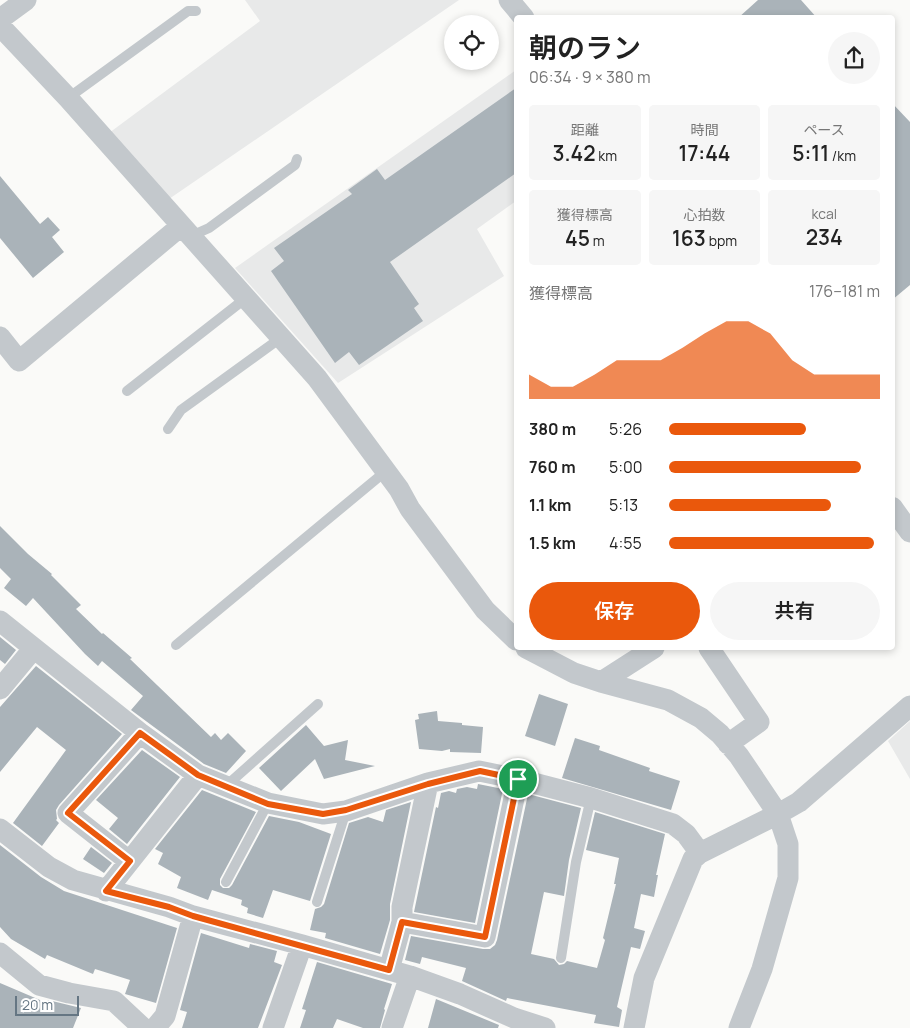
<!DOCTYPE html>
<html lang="ja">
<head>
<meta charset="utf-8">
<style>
	:root { --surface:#fff; --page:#f6f6f6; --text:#222; --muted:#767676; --accent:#ea580c }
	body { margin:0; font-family:Manrope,"Noto Sans JP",sans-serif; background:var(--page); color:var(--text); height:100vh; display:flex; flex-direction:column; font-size:19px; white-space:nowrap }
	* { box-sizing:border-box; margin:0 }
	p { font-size:16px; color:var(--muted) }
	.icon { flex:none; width:28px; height:28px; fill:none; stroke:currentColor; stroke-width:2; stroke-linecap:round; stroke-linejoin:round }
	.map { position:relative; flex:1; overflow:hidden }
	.details { position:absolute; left:514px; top:15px; width:381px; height:635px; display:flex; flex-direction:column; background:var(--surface); border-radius:5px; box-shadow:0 2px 8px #0003 }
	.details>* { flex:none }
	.tools { position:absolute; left:444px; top:15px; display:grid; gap:10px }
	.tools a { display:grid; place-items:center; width:55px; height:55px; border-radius:50%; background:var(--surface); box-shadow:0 2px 8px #0003; font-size:25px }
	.scale { position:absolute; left:15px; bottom:12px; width:64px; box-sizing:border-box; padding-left:5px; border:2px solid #657683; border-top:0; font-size:14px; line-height:18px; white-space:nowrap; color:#657683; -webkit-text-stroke:4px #fff; paint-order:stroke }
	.pin { position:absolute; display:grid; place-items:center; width:42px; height:42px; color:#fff; margin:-21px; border:2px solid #fff; border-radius:50%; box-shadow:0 1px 5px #0007 }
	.round { display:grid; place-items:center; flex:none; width:52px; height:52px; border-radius:26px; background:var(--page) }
	.headline { display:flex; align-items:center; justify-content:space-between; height:85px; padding:0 15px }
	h1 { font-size:28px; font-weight:600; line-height:38px }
	.stats { display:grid; grid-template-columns:repeat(3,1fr); gap:8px; height:85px; padding:5px 15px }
	.stats div { display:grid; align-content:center; border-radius:5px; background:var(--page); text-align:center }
	.stats b { font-size:21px; font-weight:600 }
	.stats small { font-size:14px; font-weight:400 }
	.stats p { font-size:14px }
	.chart { height:140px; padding:10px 15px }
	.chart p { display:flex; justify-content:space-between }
	.chart svg { width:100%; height:90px; margin-top:5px; fill:var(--accent); opacity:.7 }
	.cta { display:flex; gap:10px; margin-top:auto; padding:10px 15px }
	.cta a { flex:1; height:58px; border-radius:30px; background:var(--accent); color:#fff; font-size:20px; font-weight:600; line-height:58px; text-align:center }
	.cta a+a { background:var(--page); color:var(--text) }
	ul { padding:0 15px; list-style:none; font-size:16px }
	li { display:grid; grid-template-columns:80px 60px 1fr; align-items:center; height:38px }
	li i { height:12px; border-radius:6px; background:var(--accent) }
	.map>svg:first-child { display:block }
</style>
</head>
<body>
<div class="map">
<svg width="910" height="1028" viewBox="0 0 910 1028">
	<rect width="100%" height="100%" fill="#fafaf8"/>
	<path fill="#e8e9e9" d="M 245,0 L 459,0 L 169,199 L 109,133 L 260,21 Z
		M 516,70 L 516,201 L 477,229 L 504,276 L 338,383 L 235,268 Z
		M 910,721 L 910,779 L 888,741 Z"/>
	<path fill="#aab3b9" d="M 758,0 L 801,0 L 817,18 L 738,18 Z
		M 516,88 L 516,173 L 390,262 L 419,304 L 414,308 L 423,321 L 359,365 L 349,352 L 335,363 L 271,271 L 284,261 L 274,248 L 352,194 L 348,190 L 377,169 L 385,180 Z
		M 892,103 L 910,122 L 910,285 L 892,300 Z
		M 0,176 L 40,224 L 48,217 L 60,230 L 52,237 L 64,252 L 33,278 L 0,238 Z
		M 0,526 L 28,554 L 52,574 L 51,575 L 81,605 L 76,609 L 102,634 L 103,633 L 132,658 L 130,659 L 211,737 L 215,733 L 221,740 L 228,733 L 246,751 L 226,773 L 204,764 L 131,710 L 143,696 L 102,661 L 98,666 L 85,654 L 33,598 L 26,606 L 4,588 L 11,579 L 0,568 Z
		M 0,637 L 16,650 L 5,664 L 0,660 Z
		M 36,666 L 122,734 L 59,805 L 56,810 L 57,819 L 56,820 L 59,823 L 42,846 L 13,823 L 66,750 L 37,727 L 0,772 L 0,707 Z
		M 539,694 L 568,704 L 555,746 L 525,736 Z
		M 437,711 L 438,721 L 462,723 L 462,725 L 483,727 L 481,753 L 450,752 L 450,749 L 442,751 L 419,749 L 415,720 L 419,719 L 418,714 Z
		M 306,725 L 324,746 L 348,740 L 345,760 L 375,766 L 324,779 L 315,759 L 281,791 L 259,768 Z
		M 575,738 L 600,746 L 599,750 L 650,768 L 649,771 L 680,781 L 671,810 L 562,778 Z
		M 142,750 L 180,777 L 127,844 L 109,829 L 118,818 L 96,800 Z
		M 478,784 L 503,789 L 475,923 L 414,912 L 436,807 L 438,808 L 441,793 L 449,791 L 456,793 L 457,789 L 467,787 L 477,789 Z
		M 202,790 L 256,812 L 220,879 L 220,885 L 223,888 L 229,888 L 232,885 L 269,816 L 299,822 L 331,834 L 310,901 L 273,890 L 263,918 L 247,913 L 248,908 L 241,905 L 242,900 L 212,890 L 208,900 L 177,888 L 181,877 L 158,864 L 163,853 L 155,849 Z
		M 528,794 L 581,808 L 569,860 L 564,896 L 544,892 L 531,954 L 554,959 L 559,965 L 564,964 L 567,961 L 597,968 L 605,940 L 603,938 L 616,884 L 614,884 L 619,858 L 586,850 L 595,812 L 665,834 L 656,875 L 658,875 L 654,897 L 641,894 L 634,928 L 645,931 L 640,949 L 631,947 L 617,1007 L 622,1010 L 619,1027 L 594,1023 L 596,1015 L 507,998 L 506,1001 L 462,981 L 466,968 L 422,957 L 420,964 L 405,960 L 411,936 L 483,949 L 490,949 L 495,945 L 497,940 Z
		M 411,802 L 390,904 L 390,920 L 380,954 L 325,938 L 326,933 L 310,930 L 315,909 L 321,907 L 324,904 L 349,823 L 368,817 L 383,822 L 386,810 Z
		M 0,845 L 41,877 L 64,891 L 177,928 L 156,1003 L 125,994 L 130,980 L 95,969 L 93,974 L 47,955 L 45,959 L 11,939 L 0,927 Z
		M 91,847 L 112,863 L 104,873 L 83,859 Z
		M 201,933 L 249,948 L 250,944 L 277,951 L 274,962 L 282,965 L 258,1028 L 182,1028 L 187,1012 L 180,1010 Z
		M 317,962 L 392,984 L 384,1009 L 385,1010 L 380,1028 L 363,1028 L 337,1019 L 333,1028 L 300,1028 L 306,1010 L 302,1009 Z
		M 0,983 L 47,1003 L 48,1000 L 81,1008 L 73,1028 L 0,1028 Z
		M 436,999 L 499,1025 L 498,1028 L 428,1028 Z"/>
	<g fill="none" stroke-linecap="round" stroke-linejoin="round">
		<path stroke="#c3c8cc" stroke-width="10" d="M 68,98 L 188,11 L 196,11
			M 191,236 L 209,228 L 295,165 L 297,159
			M 127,391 L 246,298
			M 168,429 L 181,410 L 282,337
			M 176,645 L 386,471
			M 226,786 L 318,704
			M 226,882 L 268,803
			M 317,902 L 346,811
			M 561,958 L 576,862 L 591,798"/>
		<path stroke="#c3c8cc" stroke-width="21" d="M 509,0 L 524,18
			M 0,19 L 26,0
			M 0,26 L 68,98 L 317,378 L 399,489 L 410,509 L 485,610 L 516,640
			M 0,337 L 19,361 L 181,226
			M 892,507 L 910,532
			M 0,621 L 140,733 L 198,775 L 268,803 L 323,814 L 346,811 L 428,783 L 479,771 L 518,779 L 591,798 L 673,824 L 686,834 L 700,853
			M 526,648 L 574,673 L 601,682 L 668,700 L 701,718 L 720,734 L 739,756 L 778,814 L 788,844 L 788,878 L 762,969 L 739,1028
			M 709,648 L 759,722 L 728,744
			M 601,682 L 654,648
			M 0,689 L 34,648
			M 0,829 L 49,867 L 73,880 L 169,907 L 193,916 L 302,945 L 410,976 L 460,994 L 514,1018 L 545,1028
			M 129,861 L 68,813 L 140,733
			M 106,891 L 198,775
			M 402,922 L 485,937 L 518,779
			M 0,953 L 39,985 L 69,993 L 114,1001 L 143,1028
			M 389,970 L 402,922 L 402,907 L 428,783
			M 155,1028 L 165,1016 L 193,916
			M 273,1028 L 302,945
			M 392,1028 L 410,976
			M 634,1028 L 644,978 L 693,859 L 700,853 L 778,814 L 799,802 L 910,706"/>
	</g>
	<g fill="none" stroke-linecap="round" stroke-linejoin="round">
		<defs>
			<path id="route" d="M 140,733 L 198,775 L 268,804 L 323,814 L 346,810 L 428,784 L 480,771 L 518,779 L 485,937 L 402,922 L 389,970 L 193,916 L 169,907 L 106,891 L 130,861 L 68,813 Z"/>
		</defs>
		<use href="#route" stroke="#fff" stroke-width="10"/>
		<use href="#route" stroke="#ea580c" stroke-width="6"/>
	</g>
</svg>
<div class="tools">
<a><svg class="icon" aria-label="locate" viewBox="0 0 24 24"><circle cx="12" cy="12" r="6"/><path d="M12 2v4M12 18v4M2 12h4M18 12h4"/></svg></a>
</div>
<div class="scale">20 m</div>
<div class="pin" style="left:518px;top:779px;background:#1e9e55"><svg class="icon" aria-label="arrive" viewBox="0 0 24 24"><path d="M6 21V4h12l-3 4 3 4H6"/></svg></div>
<section class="details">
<div class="headline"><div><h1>朝のラン</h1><p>06:34 · 9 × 380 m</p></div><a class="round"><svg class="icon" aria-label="share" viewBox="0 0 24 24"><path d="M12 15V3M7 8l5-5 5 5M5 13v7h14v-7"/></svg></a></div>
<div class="stats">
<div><p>距離</p><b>3.42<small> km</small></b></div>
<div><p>時間</p><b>17:44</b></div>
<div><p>ペース</p><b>5:11<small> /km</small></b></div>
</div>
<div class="stats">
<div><p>獲得標高</p><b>45<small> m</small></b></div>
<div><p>心拍数</p><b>163<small> bpm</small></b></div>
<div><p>kcal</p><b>234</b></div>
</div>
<div class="chart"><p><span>獲得標高</span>176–181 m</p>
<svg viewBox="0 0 160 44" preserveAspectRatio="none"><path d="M0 44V32L10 38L20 38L30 32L40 25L50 25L60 25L70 19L80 12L90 6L100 6L110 12L120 25L130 32L140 32L150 32L160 32V44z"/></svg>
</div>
<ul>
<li><b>380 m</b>5:26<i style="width:65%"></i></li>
<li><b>760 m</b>5:00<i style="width:91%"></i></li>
<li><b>1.1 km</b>5:13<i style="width:77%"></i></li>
<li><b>1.5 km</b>4:55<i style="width:97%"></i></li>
</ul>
<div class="cta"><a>保存</a><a>共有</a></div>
</section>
</div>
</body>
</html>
